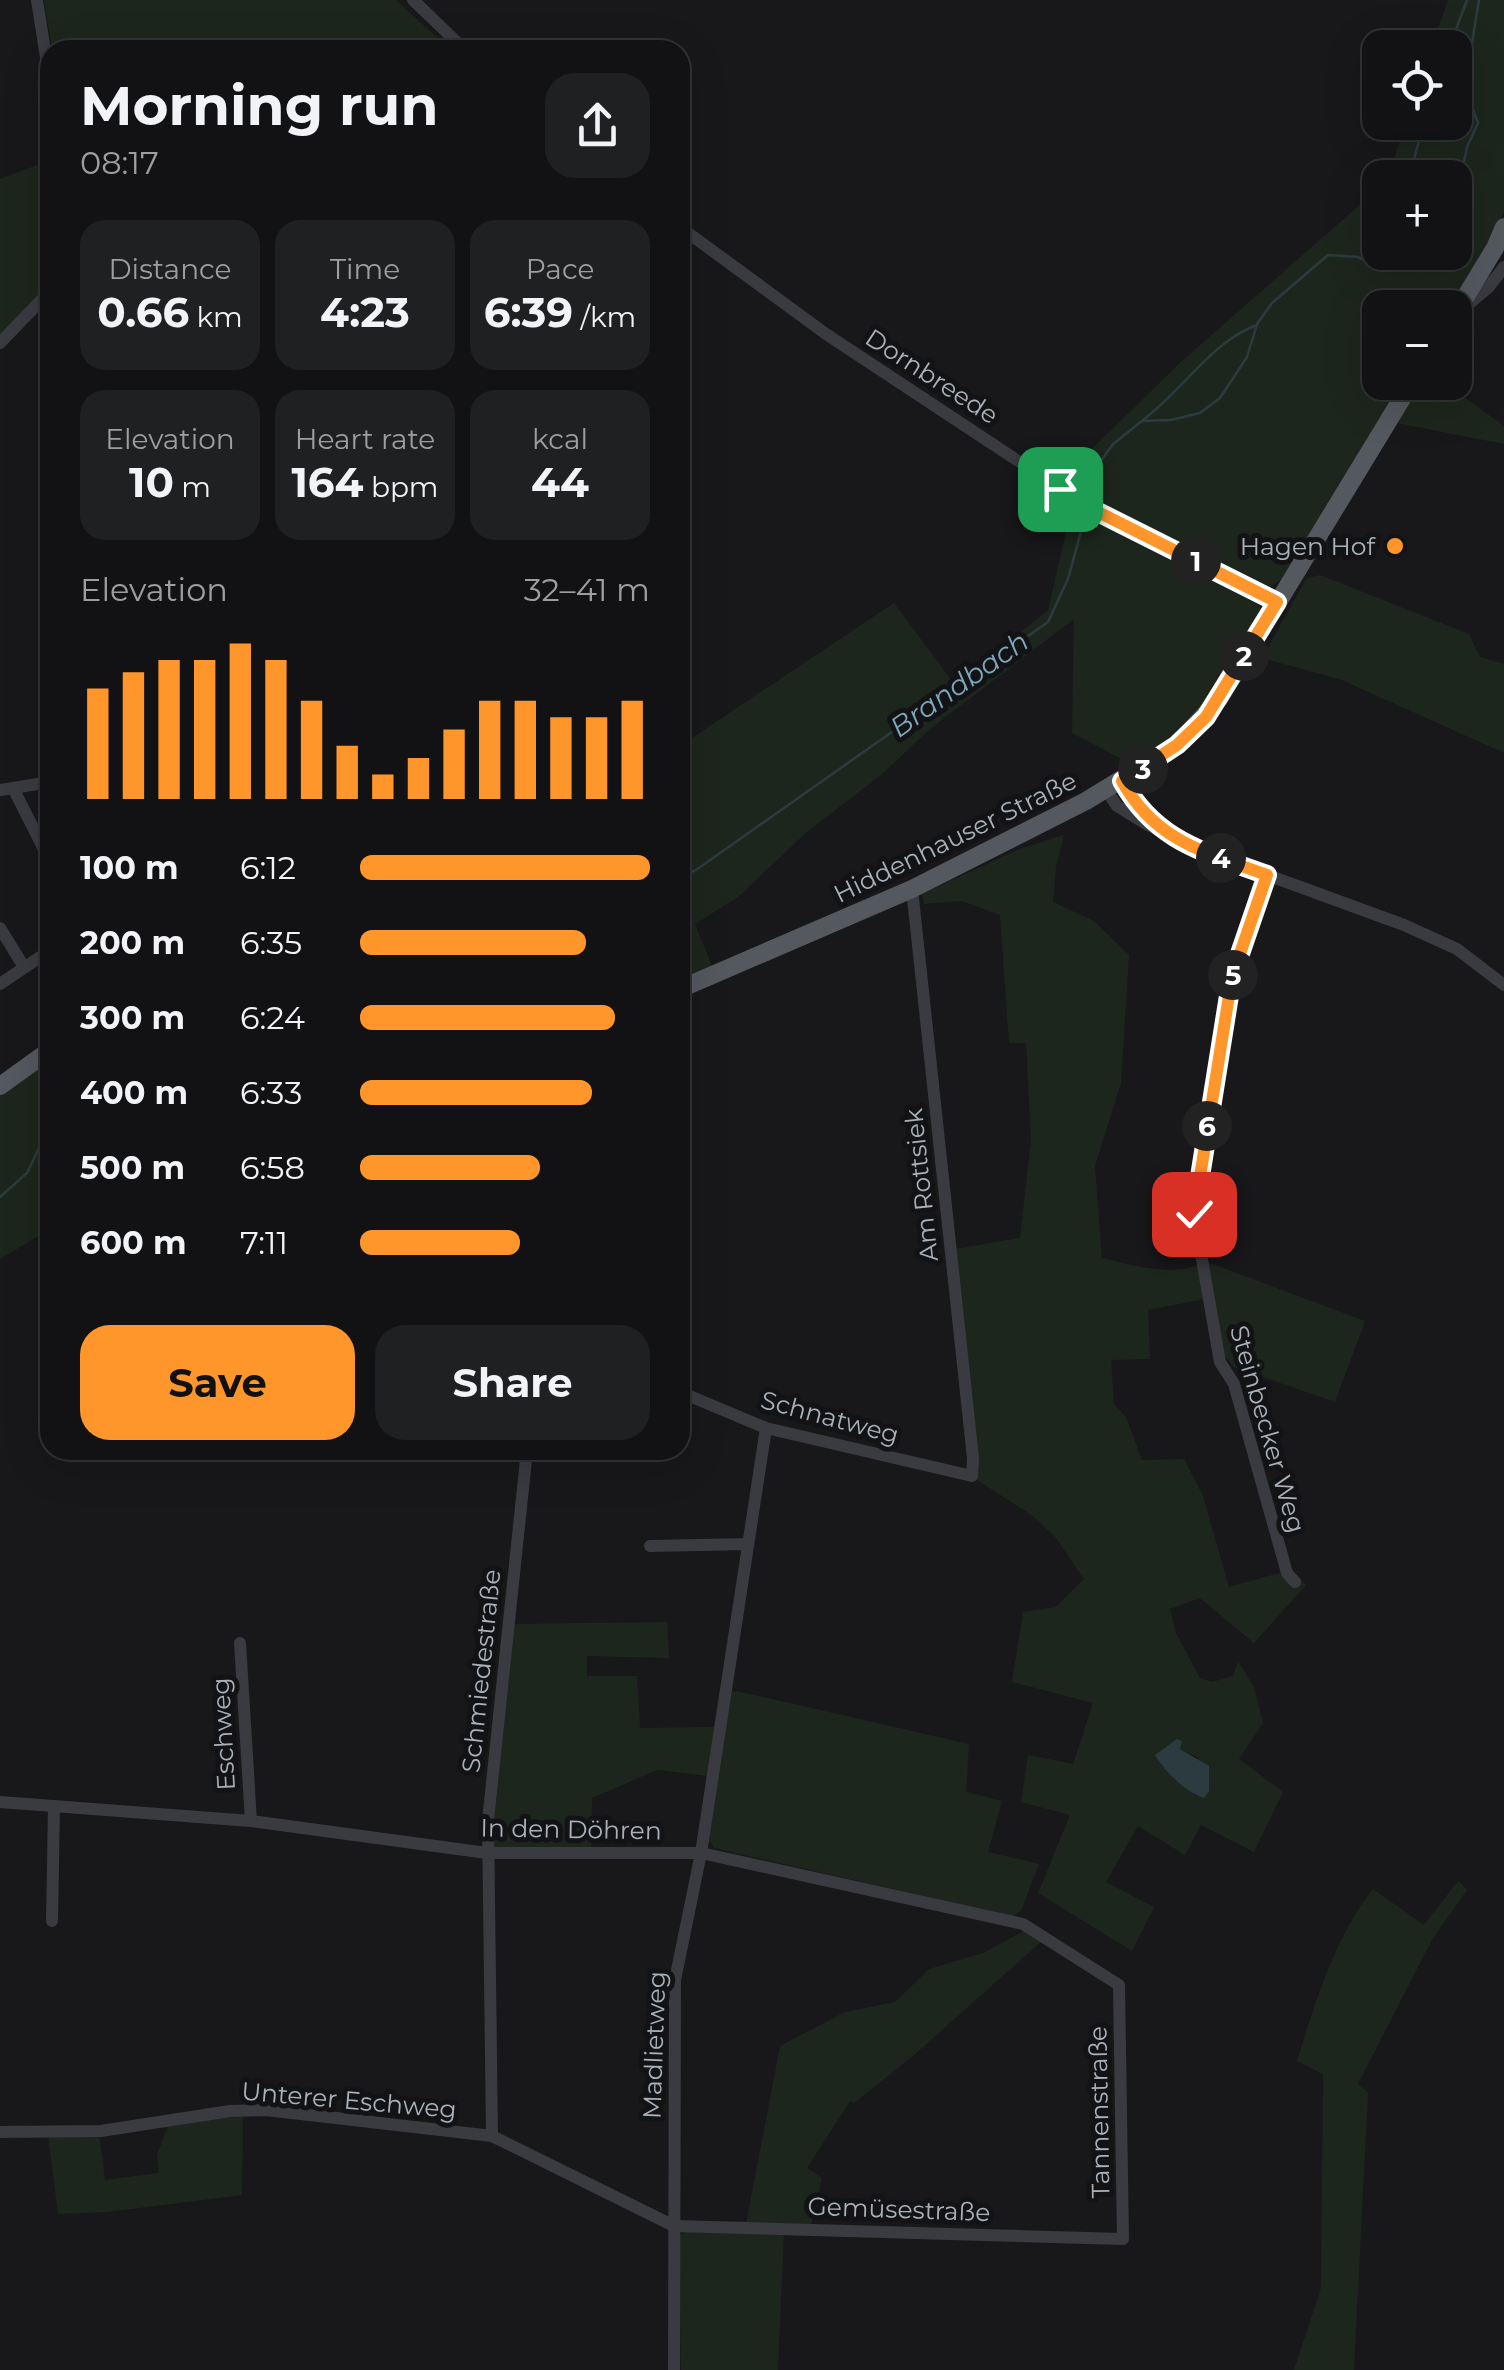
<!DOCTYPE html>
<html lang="en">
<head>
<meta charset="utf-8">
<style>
	:root { --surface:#121214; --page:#1f2022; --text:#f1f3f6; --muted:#9c9ea0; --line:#313234; --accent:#ff962b }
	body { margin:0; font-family:Montserrat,sans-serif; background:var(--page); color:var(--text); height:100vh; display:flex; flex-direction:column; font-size:38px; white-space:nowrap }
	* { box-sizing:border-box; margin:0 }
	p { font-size:32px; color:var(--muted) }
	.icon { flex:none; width:55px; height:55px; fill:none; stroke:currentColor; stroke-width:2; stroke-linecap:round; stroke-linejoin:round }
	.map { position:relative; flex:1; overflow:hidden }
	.drawer { position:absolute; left:40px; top:40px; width:650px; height:1420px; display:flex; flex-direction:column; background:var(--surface); border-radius:30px; box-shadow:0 10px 40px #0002,0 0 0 2px var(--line) }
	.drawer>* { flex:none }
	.tools { position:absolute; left:1362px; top:30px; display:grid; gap:20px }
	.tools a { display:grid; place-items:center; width:110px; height:110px; border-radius:20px; background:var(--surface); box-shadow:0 10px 40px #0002,0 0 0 2px var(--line); font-size:50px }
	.pin { position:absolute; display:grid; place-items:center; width:85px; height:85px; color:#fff; margin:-42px; border-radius:20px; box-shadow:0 5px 15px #0006 }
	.km { position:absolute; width:50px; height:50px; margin:-25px; border-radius:50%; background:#222; color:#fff; font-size:28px; line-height:50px; text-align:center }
	.round { display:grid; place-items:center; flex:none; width:105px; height:105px; border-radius:30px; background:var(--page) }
	.overview { display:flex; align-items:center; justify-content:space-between; height:170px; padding:0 40px }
	h1 { font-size:55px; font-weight:700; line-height:75px }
	.metrics { display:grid; grid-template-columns:repeat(3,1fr); gap:15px; height:170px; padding:10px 40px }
	.metrics div { display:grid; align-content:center; border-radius:25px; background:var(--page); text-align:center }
	.metrics b { font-size:42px; font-weight:700 }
	.metrics small { font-size:28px; font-weight:400 }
	.metrics p { font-size:28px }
	.chart { height:280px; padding:20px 40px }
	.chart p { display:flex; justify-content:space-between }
	.chart svg { width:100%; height:180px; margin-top:10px; stroke:var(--accent); stroke-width:6 }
	.action { display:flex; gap:20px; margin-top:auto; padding:20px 40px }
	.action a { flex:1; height:115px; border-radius:30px; background:var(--accent); color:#111; font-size:40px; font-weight:700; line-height:115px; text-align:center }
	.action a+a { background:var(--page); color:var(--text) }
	ul { padding:0 40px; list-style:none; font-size:32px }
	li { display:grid; grid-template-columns:160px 120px 1fr; align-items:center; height:75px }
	li i { height:25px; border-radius:12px; background:var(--accent) }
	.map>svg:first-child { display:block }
</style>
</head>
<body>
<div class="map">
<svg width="1504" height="2370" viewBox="0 0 1504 2370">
	<rect width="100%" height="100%" fill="#18181b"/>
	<path fill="#1d261d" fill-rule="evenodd" d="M 44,0 L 396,0 L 451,50 L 52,50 Z
		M 1448,0 L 1504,0 L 1504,212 L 1487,252 L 1452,307 L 1380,308 L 1380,382 L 1404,383 L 1283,578 L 1267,589 L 1059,481 L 1182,361 L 1380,187 L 1380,252 L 1455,252 L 1455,178 L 1388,177 L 1406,123 L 1455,122 L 1455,48 L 1432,47 Z
		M 50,160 L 50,284 L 0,336 L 0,179 Z
		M 1424,382 L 1445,383 L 1504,426 L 1504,444 L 1397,423 Z
		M 1072,506 L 1252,595 L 1261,608 L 1259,620 L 1210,701 L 1170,742 L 1135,766 L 1072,733 L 1074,619 L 930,729 L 881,775 L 808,831 L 738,897 L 695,924 L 712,966 L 680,979 L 680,746 L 894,603 L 955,685 L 1048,610 Z
		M 1320,575 L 1469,634 L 1480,657 L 1504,664 L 1504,753 L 1342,680 L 1262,658 L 1306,579 Z
		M 1064,835 L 1056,867 L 1053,902 L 1094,921 L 1129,955 L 1121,1083 L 1095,1166 L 1102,1258 C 1136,1266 1174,1278 1207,1262 L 1365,1321 L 1335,1402 L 1234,1367 L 1225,1356 L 1204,1299 L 1148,1310 L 1150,1359 L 1111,1360 L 1114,1404 L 1126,1417 L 1142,1460 L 1184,1459 L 1203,1496 L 1229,1587 L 1290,1570 L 1306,1585 L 1254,1643 L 1200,1598 L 1170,1609 L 1176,1633 L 1200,1678 L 1212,1682 L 1233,1676 L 1238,1661 L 1254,1687 L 1263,1723 L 1239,1759 L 1283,1792 L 1254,1852 L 1201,1825 L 1185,1855 L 1138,1826 L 1106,1882 L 1154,1907 L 1132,1951 L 1038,1893 L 1070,1815 L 1021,1802 L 1028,1755 L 1073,1764 L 1093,1703 L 1012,1682 L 1023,1612 L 1056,1607 L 1084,1579 L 1056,1538 L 1033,1516 L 977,1480 L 955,1249 L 1020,1238 L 1031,1140 L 1026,1043 L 1009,1043 L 1000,915 L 962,901 L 924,904 L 922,894 L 1017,850 ZM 1165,1749 L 1180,1749 L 1199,1758 L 1197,1797 L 1161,1765 L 1156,1755 Z
		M 50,1058 L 50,1115 L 39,1125 L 39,1145 L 50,1155 L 50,1229 L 0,1259 L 0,1093 Z
		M 667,1622 L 669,1658 L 587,1656 L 587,1676 L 637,1676 L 640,1728 L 716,1727 L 708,1776 L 657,1770 L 592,1798 L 591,1849 L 498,1849 L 492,1844 L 514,1624 Z
		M 737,1691 L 969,1744 L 966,1792 L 1002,1801 L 988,1852 L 1039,1864 L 1021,1911 L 1012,1916 L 714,1848 L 709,1840 L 729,1692 Z
		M 1458,1881 L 1467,1890 L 1433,1938 L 1358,2084 L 1368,2093 L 1354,2370 L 1294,2370 L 1321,2288 L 1323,2074 L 1297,2061 C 1315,2003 1335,1937 1373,1889 L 1424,1925 Z
		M 1024,1931 L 1043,1940 L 914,2055 L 854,2103 L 850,2101 L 807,2168 L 822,2178 L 811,2225 L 746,2224 L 780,2046 L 845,2012 L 895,2002 L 929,1969 L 983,1953 Z
		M 243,2112 L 242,2195 L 107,2212 L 58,2214 L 48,2135 L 99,2133 L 105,2180 L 159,2173 L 157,2155 L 169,2123 Z
		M 689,2228 L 784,2232 L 778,2370 L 681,2370 L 679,2236 Z"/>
	<path fill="#2c3b40" d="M 1177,1739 L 1182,1741 L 1180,1749 L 1209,1766 L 1209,1791 L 1204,1798 C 1187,1793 1164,1771 1155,1755 Z"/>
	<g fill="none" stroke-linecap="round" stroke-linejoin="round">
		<path stroke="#2c3b40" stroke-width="2.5" d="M 1449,48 L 1467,0
			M 1409,178 L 1424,122
			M 1455,207 L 1467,147 L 1478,123 L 1465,87 L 1479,0
			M 1143,420 C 1182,391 1210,344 1254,326
			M 1089,501 L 1098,465 L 1113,444 L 1142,421 L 1171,420 L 1200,413 L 1220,398 L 1247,357 L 1257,324 L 1272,303 L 1328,255 L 1358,257 L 1381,268 L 1402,264 L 1418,252
			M 680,877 L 696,870 L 1048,622 L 1068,579 L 1086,513
			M 0,1197 L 27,1173 L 41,1144"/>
		<path stroke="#393b40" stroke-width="12" d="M 37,0 L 50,83
			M 413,0 L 465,50
			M 680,227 L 826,334 L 1065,492 L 1096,511 L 1277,602
			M 1464,308 L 1488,288 L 1504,267
			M 0,343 L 50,291
			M 1122,781 L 1138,808 L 1151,822
			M 13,788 L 50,861
			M 0,790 L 50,782
			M 1106,790 L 1117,806 L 1146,824 L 1218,857 L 1404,925 L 1457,949 L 1504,985
			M 1267,875 L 1232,977 L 1194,1214 L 1220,1362 L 1234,1384 L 1287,1573 L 1295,1582
			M 0,928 L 24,967
			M 0,984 L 49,951
			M 680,1392 L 766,1428 L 972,1476 L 973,1458 L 912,889
			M 650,1546 L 748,1544
			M 240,1643 L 251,1821
			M 0,1802 L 251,1821 L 487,1853 L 701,1853 L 1023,1924 L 1119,1985 L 1123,2239 L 674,2226 L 492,2136 L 266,2110 L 230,2111 L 101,2131 L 0,2132
			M 52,1921 L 54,1806
			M 492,2136 L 488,1821 L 527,1450
			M 674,2370 L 675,1980 L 701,1853 L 766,1428"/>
		<path stroke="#54585f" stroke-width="18" d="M 1455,314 L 1495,248 L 1504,227
			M 680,989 L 912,889 L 1086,801 L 1177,745 L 1219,699 L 1412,382
			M 0,1086 L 50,1050"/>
	</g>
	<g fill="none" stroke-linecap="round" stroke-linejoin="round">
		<defs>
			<path id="route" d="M 1060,489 L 1096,511 L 1277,602 L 1206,717 L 1177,745 L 1122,781 C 1156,842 1205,852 1267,875 L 1232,977 L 1194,1214"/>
		</defs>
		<use href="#route" stroke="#fff" stroke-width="20"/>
		<use href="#route" stroke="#ff962b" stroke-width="12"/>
	</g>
	<circle fill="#ff962b" stroke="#131316" stroke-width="4" cx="1395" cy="546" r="10"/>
	<g text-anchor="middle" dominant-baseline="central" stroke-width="10" stroke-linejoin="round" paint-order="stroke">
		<g font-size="25" fill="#a9b2bb" stroke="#131316">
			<text transform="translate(932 376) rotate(33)">Dornbreede</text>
			<text transform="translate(955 837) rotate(-26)">Hiddenhauser Straße</text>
			<text transform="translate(921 1185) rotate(-96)">Am Rottsiek</text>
			<text transform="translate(830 1417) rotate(15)">Schnatweg</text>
			<text transform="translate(1268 1429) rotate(74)">Steinbecker Weg</text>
			<text transform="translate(481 1671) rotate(-84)">Schmiedestraße</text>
			<text transform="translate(223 1734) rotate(-93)">Eschweg</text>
			<text transform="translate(571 1829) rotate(1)">In den Döhren</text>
			<text transform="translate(654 2045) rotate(-88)">Madlietweg</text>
			<text transform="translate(349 2100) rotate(5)">Unterer Eschweg</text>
			<text transform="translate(1099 2112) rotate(-91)">Tannenstraße</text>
			<text transform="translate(899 2209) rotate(2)">Gemüsestraße</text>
		</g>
		<g font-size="25" fill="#a9b2bb" stroke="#131316" text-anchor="end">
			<text x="1375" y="546">Hagen Hof</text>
		</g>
		<g font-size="28" font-style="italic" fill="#7da7ba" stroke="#131316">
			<text transform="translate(959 684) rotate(-35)">Brandbach</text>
		</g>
	</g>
</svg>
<div class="tools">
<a><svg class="icon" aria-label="locate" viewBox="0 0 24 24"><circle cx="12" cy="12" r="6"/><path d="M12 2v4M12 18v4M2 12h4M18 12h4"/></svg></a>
<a>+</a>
<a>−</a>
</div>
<div class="pin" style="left:1060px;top:489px;background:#1e9e55"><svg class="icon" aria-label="arrive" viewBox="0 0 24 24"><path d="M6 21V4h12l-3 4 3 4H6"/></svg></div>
<div class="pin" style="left:1194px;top:1214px;background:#d93025"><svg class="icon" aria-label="check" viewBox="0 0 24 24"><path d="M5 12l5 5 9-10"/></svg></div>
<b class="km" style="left:1196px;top:561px">1</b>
<b class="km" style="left:1244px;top:656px">2</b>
<b class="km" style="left:1143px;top:769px">3</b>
<b class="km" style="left:1221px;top:858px">4</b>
<b class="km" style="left:1233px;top:975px">5</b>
<b class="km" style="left:1207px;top:1126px">6</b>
<section class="drawer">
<div class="overview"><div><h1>Morning run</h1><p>08:17</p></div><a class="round"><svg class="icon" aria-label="share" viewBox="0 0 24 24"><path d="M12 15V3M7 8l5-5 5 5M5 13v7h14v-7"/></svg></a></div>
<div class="metrics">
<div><p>Distance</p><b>0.66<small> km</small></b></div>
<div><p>Time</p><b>4:23</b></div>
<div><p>Pace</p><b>6:39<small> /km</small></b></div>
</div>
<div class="metrics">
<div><p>Elevation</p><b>10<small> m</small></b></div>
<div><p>Heart rate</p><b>164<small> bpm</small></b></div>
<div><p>kcal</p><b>44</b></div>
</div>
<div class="chart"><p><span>Elevation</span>32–41 m</p>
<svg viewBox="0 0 160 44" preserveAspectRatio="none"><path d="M5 44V17M15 44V13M25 44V10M35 44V10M45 44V6M55 44V10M65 44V20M75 44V31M85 44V38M95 44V34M105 44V27M115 44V20M125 44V20M135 44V24M145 44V24M155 44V20"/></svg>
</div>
<ul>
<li><b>100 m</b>6:12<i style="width:100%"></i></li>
<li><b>200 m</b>6:35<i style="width:78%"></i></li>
<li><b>300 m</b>6:24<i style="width:88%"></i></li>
<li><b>400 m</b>6:33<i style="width:80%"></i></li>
<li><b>500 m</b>6:58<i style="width:62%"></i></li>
<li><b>600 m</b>7:11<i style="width:55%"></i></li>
</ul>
<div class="action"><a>Save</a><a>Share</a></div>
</section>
</div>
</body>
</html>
